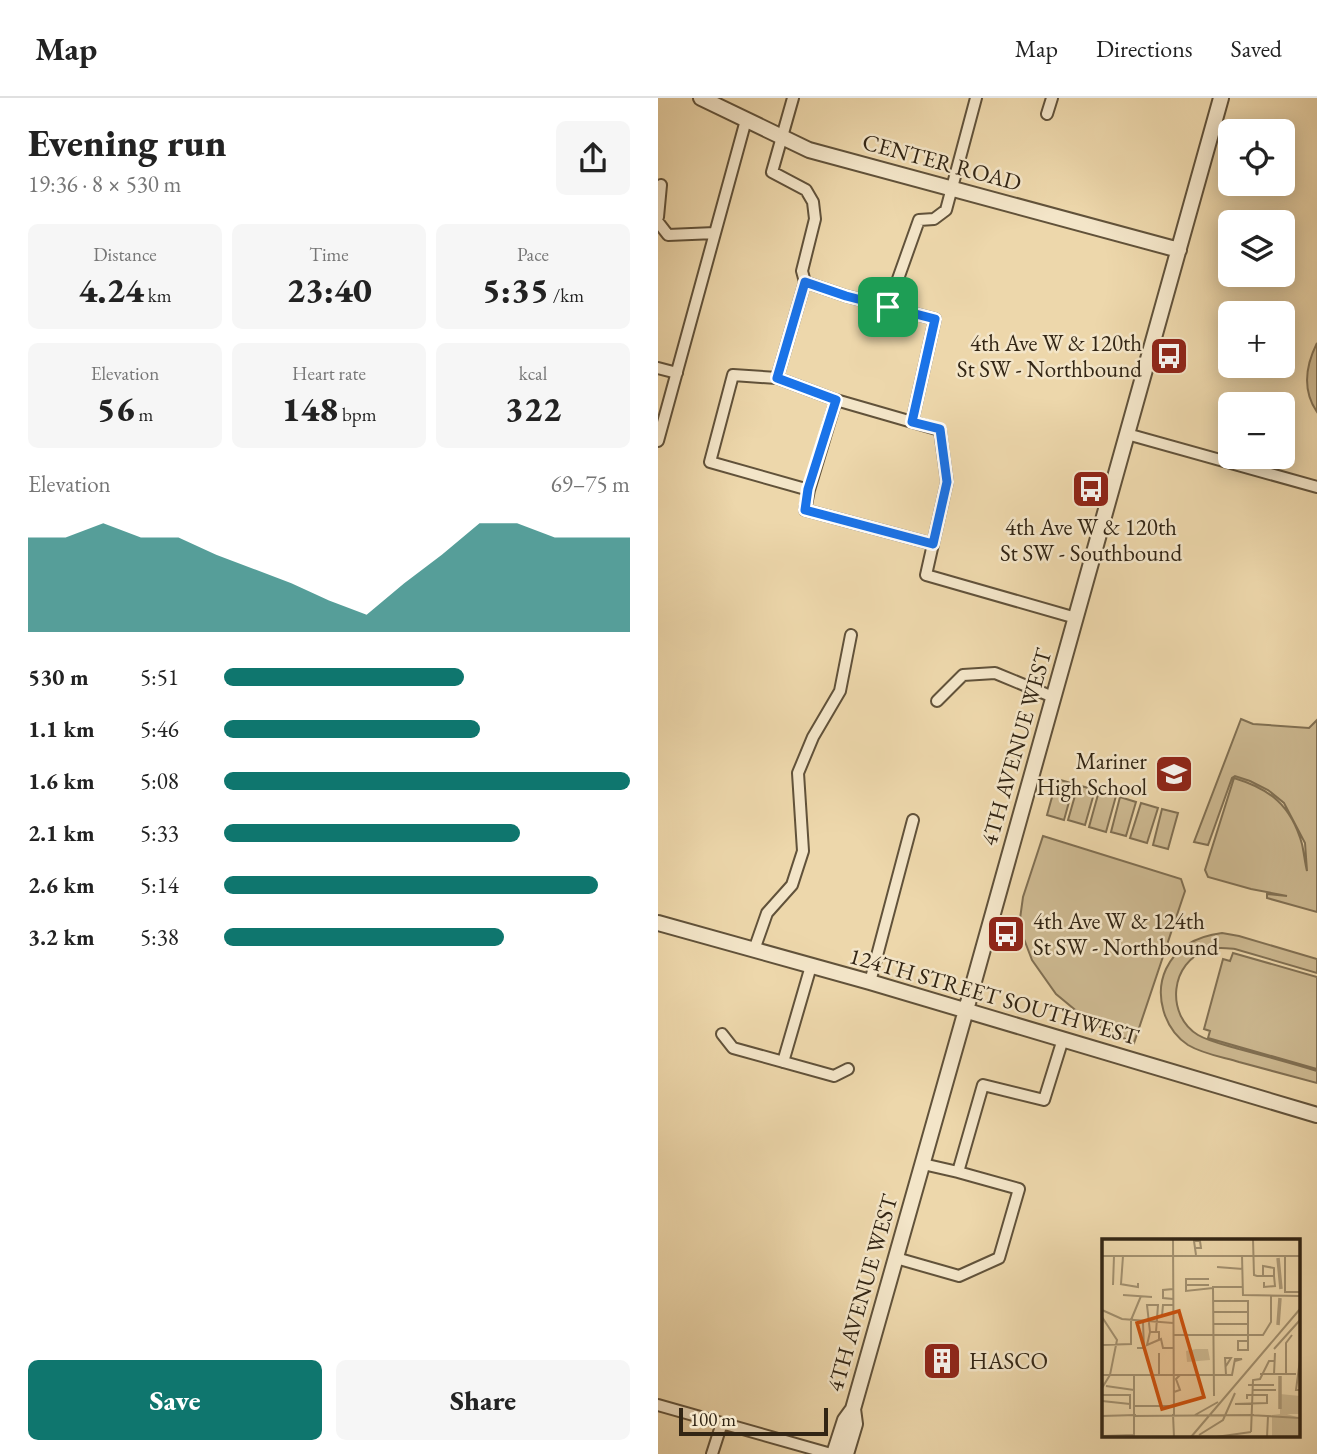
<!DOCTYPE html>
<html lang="en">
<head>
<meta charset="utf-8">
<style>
	:root { --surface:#fff; --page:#f6f6f6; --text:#222; --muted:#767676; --line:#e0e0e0; --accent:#0f766e }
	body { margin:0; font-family:"EB Garamond",serif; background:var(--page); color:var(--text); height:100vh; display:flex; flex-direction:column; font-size:26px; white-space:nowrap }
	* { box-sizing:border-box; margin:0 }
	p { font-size:23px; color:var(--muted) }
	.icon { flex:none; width:38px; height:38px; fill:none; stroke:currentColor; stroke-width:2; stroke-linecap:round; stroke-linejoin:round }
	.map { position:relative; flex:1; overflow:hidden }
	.side { display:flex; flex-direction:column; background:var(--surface); width:658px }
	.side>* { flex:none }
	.controls { position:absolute; left:560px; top:21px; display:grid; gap:14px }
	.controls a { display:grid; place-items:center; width:77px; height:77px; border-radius:10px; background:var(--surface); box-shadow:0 4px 18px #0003; font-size:35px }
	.scale { position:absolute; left:21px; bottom:18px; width:149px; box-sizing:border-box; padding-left:7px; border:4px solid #322514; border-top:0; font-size:19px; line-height:24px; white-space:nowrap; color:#322514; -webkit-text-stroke:5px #f3e5c8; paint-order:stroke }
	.pin { position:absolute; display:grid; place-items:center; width:60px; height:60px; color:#fff; margin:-30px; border-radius:14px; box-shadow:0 4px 10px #0006 }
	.round { display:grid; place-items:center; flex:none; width:74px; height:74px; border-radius:10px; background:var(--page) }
	.overview { display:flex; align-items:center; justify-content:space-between; height:119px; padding:0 28px }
	h1 { font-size:38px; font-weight:800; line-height:52px }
	.stats { display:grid; grid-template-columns:repeat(3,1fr); gap:10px; height:119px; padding:7px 28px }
	.stats div { display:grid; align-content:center; border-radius:10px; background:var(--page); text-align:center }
	.stats b { font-size:35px; font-weight:800 }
	.stats small { font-size:19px; font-weight:400 }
	.stats p { font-size:19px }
	.chart { height:196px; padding:14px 28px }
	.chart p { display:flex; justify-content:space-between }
	.chart svg { width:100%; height:126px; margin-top:7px; fill:var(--accent); opacity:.7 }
	.button { display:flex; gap:14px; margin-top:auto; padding:14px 28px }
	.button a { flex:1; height:80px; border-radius:10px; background:var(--accent); color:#fff; font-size:28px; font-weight:800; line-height:80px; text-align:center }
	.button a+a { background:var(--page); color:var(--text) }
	ul { padding:0 28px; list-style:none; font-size:23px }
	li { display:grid; grid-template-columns:112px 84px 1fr; align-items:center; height:52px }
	li i { height:18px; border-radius:9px; background:var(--accent) }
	header { display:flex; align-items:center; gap:42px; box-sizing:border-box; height:98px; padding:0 35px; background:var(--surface); border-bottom:2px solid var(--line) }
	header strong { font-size:33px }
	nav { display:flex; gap:38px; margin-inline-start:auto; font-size:24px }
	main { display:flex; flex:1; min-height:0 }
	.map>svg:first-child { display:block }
</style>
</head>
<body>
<header>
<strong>Map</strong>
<nav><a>Map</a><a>Directions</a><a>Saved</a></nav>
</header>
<main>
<section class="side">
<div class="overview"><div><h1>Evening run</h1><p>19:36 · 8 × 530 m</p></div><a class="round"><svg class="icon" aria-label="share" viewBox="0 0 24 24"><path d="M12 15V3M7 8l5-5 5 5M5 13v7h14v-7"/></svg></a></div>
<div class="stats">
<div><p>Distance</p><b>4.24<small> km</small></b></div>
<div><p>Time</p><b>23:40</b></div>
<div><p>Pace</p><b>5:35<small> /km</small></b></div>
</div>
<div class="stats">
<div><p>Elevation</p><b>56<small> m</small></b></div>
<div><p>Heart rate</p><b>148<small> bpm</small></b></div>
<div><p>kcal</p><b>322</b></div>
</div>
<div class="chart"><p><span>Elevation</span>69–75 m</p>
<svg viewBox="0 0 160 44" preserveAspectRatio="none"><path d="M0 44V11L10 11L20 6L30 11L40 11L50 17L60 22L70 27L80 33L90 38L100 27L110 17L120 6L130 6L140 11L150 11L160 11V44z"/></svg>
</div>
<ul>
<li><b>530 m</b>5:51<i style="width:59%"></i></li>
<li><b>1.1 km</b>5:46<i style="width:63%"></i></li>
<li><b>1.6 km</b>5:08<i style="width:100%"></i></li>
<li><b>2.1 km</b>5:33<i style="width:73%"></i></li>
<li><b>2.6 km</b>5:14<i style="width:92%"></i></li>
<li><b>3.2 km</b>5:38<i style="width:69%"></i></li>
</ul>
<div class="button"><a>Save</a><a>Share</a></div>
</section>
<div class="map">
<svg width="659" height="1356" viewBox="0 0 659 1356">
	<rect width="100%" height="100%" fill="#edd7ab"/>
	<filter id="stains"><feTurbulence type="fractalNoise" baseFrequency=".00286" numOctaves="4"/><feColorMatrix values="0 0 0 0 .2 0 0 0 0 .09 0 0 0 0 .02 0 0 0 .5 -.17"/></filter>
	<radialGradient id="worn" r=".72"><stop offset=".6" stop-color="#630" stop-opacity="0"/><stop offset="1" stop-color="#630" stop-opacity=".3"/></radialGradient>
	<path fill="#cdb991" stroke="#806f52" stroke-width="2" d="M 659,245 L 659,314 C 644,292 648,267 659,245 Z
		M 583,621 L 595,626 L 651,630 L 659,622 L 659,814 L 609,800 L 609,796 L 629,798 L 593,791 L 550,779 L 547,772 L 576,680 C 612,691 633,707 644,746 C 646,755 647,765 649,773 L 647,745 L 626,705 L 610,692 L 592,683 L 577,678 L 574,680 L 550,747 L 536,744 Z
		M 399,681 L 416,686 L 406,722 L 389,717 Z
		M 420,687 L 437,692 L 427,727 L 410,722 Z
		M 441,693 L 458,698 L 448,734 L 431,729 Z
		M 462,699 L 478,704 L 468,738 L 453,734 Z
		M 483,705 L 500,710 L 489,745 L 472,740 Z
		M 504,711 L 520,715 L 510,751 L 495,747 Z
		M 385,738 L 523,781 L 527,793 L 476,945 L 433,925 L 398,896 L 374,862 L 361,828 L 365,799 Z
		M 564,835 L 581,838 L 659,861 L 659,875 L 577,851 C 567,850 559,849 550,852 C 512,863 507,917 540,937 C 552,944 568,947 581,951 C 607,958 633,965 659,973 L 659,985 C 633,978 607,971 581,964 C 564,959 545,956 530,947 C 506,931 496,897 508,871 C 519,848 540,838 564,835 Z
		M 575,855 L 659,879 L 659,971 L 550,940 L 552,933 L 546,931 L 565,861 L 572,863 Z"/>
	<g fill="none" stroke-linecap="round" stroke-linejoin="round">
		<defs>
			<path id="minor" d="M 135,0 L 114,74 L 148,92 L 155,104 L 157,121 L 144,173 L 147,184
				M 389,16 L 394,0
				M 0,119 L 3,87
				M 0,124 L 10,137 L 57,135
				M 230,209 L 261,122 L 276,121 L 288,112 L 318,0
				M 0,270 L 19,275
				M 119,280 L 178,302
				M 254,324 L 277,221 L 188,198 L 147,184 L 119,280 L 75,277 L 52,364 L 151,392 L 178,302 L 282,332 L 289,384 L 268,477 L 418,520
				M 469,336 L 659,389
				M 0,343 L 88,22
				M 151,392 L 147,412 L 275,446
				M 279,603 L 305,577 L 337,575 L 395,599
				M 96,852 L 109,815 L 134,787 L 145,753 L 140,675 L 155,639 L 182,593 L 193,537
				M 212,884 L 255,722
				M 64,936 L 75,950 L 176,978 L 190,971
				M 125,964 L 153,868
				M 265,1066 L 300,1074
				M 238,1160 L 301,1178 L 341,1160 L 361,1091 L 300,1074 L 325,987 L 386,1002 L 405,941
				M 0,1307 L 173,1356
				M 54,1356 L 64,1325"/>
			<path id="tertiary" d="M 43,0 L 151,52 L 521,152
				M 0,825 L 212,884 L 659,1017
				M 176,1356 L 187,1322 L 195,1311 L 308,912 L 563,0
				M 188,1356 L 197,1326 L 195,1311"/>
		</defs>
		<use href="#minor" stroke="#61523a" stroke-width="14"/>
		<use href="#tertiary" stroke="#61523a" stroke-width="18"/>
		<use href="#minor" stroke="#f3e5c8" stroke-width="10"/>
		<use href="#tertiary" stroke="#f3e5c8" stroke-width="14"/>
	</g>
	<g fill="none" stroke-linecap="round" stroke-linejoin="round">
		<defs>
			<path id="route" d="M 147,184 L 188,198 L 277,221 L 254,324 L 282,331 L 289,384 L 275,446 L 147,412 L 150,391 L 178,302 L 119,280 Z"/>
		</defs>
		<use href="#route" stroke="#fff" stroke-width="14"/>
		<use href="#route" stroke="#1a73e8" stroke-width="9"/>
	</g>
	<defs>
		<symbol id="bus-square" viewBox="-11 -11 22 22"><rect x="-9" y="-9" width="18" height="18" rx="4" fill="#8f2418" stroke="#f3e5c8"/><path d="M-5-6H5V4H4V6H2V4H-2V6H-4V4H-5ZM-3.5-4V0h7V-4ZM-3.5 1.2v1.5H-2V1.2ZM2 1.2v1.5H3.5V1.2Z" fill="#fff"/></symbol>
		<symbol id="school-square" viewBox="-11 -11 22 22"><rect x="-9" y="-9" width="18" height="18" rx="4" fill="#8f2418" stroke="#f3e5c8"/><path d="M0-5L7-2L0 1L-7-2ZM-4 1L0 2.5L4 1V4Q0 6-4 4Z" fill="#fff"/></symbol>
		<symbol id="building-square" viewBox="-11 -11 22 22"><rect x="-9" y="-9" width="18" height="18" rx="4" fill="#8f2418" stroke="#f3e5c8"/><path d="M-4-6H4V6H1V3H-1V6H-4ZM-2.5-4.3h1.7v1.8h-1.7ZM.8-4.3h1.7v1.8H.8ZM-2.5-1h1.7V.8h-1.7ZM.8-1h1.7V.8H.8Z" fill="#fff"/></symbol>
	</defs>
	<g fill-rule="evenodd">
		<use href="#bus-square" x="489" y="236" width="44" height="44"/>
		<use href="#bus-square" x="411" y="369" width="44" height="44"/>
		<use href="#school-square" x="494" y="654" width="44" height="44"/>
		<use href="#bus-square" x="326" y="814" width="44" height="44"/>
		<use href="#building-square" x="262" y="1241" width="44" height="44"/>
	</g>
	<g text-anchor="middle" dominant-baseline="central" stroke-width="5" stroke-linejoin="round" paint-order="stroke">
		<g font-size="23" fill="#322514" stroke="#f3e5c8">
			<text transform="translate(284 64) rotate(15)">CENTER ROAD</text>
			<text transform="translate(358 649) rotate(-74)">4TH AVENUE WEST</text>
			<text transform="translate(336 898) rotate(16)">124TH STREET SOUTHWEST</text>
			<text transform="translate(204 1195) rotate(-74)">4TH AVENUE WEST</text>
		</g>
		<g font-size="23" fill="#322514" stroke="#f3e5c8" text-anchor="end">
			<text x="484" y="245">4th Ave W &amp; 120th<tspan x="484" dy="26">St SW - Northbound</tspan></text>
			<text x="433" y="429" text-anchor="middle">4th Ave W &amp; 120th<tspan x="433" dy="26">St SW - Southbound</tspan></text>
			<text x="489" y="663">Mariner<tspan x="489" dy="26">High School</tspan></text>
			<text x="375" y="823" text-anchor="start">4th Ave W &amp; 124th<tspan x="375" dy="26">St SW - Northbound</tspan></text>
			<text x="311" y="1263" text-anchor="start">HASCO</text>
		</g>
	</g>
	<g transform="translate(444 1141)">
		<rect width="198" height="198" fill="#edd7ab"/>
		<path d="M 94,110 L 106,110 L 108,121 L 85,123 L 84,112 ZM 178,155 L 198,157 L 198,175 L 185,175 L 198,179 L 198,198 L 170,198 L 170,176 L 178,175 Z" fill="#cdb991"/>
		<path fill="none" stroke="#ad9a78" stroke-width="3.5" d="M 176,19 L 179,50M 176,86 L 178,59M 178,170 L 178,137"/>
		<path fill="none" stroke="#a2906f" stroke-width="2" d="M 71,0 L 72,176M 151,0 L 152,36 L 155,37 L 172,37 L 172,29 L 161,27 L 161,37M 94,9 L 99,9 L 98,2 L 92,2 L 94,16M 140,16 L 141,57M 183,16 L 183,53 L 198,53M 0,17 L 198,17M 115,28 L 141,30M 107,40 L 84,40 L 84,52 L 111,49M 162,43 L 162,48 L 173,47 L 172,37M 18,45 L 36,48 L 36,44M 19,45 L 21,17M 11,46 L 12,17M 84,46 L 107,46M 110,48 L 141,48M 111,48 L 112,157M 71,50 L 61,51 L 61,59 L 71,60M 21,56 L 50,58M 141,56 L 197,57M 111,62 L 146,62 L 146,111 L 136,111 L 136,102 L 146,102M 0,71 L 20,80 L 71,84M 111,73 L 146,73M 60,77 L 61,66 L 71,66M 0,78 L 15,101 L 8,136 L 0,149M 111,85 L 146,85M 48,93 L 45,66 L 56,66 L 54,93M 71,96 L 161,96 L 169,83 L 169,57M 57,100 L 57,93 L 48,93 L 45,106 L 59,100 L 61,109 L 71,109M 0,106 L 29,105 L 29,81 L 39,57M 35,109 L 42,109 L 41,84M 172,110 L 198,81M 198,121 L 194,151 L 198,151M 124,127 L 129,119 L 123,119 L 124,136M 158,135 L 194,135M 172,135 L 173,114M 184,135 L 184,104 L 190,96M 0,136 L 130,136 L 133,120 L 140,120 L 133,122M 32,136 L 32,198M 57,136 L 57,114M 146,146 L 172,146M 4,147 L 32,151M 151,151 L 174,151M 72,153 L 78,151 L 74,140 L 78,136M 0,156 L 28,156 L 28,170M 0,162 L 28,165M 133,165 L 165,164 L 165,156 L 145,156 L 145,160M 32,167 L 71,167M 71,175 L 72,198M 93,176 L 116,163M 147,176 L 198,179M 0,177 L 34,176M 32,177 L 152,176M 149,193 L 151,141 L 158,140 L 167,122 L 173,122M 97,196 L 121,181 L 133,154M 2,197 L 32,196M 89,198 L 198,70M 114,198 L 149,193M 165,198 L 166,177"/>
		<path fill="#cd510d" fill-opacity="0.15" stroke="#cd510d" stroke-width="3.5" d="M 77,72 L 102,158 L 60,170 L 35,84 Z"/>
		<rect width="198" height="198" fill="none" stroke="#322514" stroke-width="3.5"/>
	</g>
	<rect width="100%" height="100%" filter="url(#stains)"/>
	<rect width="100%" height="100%" fill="url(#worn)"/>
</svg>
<div class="controls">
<a><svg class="icon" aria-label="locate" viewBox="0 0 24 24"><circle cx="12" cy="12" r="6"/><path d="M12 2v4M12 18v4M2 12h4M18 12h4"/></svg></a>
<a><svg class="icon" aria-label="layers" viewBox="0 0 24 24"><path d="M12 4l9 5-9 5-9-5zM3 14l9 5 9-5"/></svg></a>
<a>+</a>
<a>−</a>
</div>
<div class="scale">100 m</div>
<div class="pin" style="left:230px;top:209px;background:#1e9e55"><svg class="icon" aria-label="arrive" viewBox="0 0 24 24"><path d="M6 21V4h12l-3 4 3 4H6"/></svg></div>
</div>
</main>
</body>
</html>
